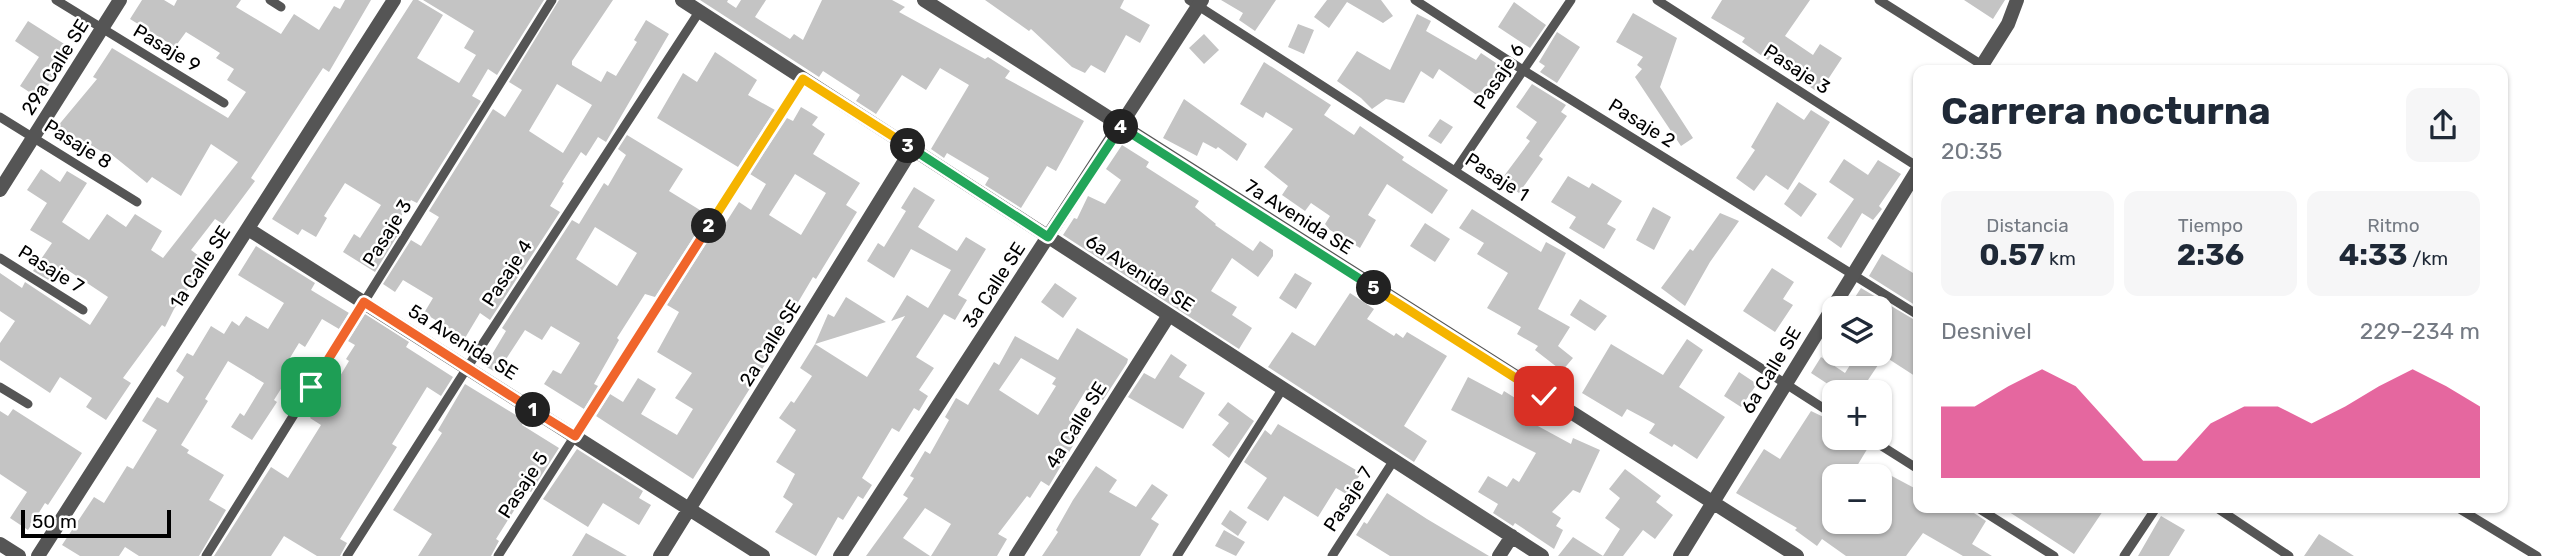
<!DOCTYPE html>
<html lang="es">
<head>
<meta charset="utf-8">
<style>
	:root { --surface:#fff; --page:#f6f6f7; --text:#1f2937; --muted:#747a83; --accent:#db2777 }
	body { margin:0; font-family:Rubik,sans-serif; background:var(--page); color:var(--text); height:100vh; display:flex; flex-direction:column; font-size:26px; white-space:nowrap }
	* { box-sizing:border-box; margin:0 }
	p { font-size:23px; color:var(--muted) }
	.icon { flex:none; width:38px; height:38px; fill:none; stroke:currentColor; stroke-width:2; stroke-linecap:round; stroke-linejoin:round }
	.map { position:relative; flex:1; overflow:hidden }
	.side { position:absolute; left:1913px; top:65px; width:595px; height:448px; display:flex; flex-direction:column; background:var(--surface); border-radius:14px; box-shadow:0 2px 5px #0004 }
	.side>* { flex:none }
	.controls { position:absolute; left:1822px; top:296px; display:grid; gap:14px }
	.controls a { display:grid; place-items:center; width:70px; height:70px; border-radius:14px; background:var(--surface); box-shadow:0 2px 5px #0004; font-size:35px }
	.scale { position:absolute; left:21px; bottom:18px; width:150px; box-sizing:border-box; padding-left:7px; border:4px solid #000; border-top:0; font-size:19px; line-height:24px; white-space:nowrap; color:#000; -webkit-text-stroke:5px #fff; paint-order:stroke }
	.pin { position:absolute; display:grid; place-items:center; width:60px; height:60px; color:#fff; margin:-30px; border-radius:14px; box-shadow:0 4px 10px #0006 }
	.km { position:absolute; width:35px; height:35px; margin:-18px; border-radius:50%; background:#222; color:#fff; font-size:19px; line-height:35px; text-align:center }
	.round { display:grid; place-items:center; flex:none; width:74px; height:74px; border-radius:14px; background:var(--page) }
	.head { display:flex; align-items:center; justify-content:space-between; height:119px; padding:0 28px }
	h1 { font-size:38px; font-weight:700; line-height:52px }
	.stats { display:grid; grid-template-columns:repeat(3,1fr); gap:10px; height:119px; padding:7px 28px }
	.stats div { display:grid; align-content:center; border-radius:14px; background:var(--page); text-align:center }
	.stats b { font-size:30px; font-weight:700 }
	.stats small { font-size:19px; font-weight:400 }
	.stats p { font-size:19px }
	.chart { height:196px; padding:14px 28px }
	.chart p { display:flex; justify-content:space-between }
	.chart svg { width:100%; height:126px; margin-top:7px; fill:var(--accent); opacity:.7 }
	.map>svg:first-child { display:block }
</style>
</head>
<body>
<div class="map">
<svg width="2551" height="556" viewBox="0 0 2551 556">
	<rect width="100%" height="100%" fill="#fff"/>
	<path fill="#c4c4c4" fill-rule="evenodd" d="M 142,0 L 164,0 L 174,6 L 177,0 L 241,0 L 236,7 L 281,34 L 294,14 L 319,30 L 334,6 L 340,9 L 345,0 L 371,0 L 329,72 L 323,68 L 251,178 L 255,181 L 223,224 L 215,219 L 191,250 L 207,262 L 174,309 L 165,327 L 162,325 L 123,378 L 131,383 L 106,420 L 86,407 L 92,398 L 60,377 L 50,393 L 0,360 L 0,343 L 15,321 L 0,311 L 0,273 L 22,288 L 25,282 L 90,325 L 108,297 L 66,269 L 55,284 L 33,271 L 52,243 L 30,230 L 47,203 L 27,190 L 41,169 L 60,182 L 67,171 L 87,183 L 62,222 L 89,240 L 107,214 L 126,227 L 135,214 L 162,231 L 151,250 L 163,258 L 238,162 L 211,144 L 181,196 L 152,177 L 147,183 L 111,154 L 109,156 L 84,141 L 81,144 L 57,127 L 97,79 L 93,77 L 112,48 L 228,118 L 246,92 L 227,80 L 234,69 L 216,58 L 220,53 L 186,32 L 175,47 L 130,19 Z
		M 413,0 L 418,0 L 443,15 L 417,58 L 459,83 L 476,55 L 464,48 L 474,31 L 423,0 L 544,0 L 497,75 L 488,69 L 472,96 L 481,101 L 417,203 L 411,200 L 393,229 L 399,233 L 375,272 L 343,252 L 354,234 L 360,238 L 381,205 L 345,183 L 324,216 L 327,218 L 316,237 L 302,229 L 298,235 L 272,219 Z
		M 559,0 L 613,0 L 572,61 L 572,65 L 601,82 L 607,71 L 616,76 L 637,42 L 634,40 L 646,20 L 669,34 L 606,142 L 598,137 L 586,156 L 581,152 L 562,182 L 564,183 L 550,206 L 560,212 L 490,320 L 480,313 L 465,338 L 424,313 L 433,298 L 403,280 L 395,292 L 383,284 L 411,240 L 421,246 L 439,217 L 429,211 L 493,109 L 505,117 L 522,90 L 509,82 ZM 557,84 L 592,105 L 563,153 L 529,131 Z
		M 700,0 L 728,0 L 727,2 L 736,8 L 741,0 L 766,0 L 755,17 L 790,39 L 794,34 L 803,40 L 822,0 L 892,0 L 905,7 L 899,12 L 985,59 L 988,57 L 1010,71 L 1005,78 L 1084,121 L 1056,171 L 1047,166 L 1021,208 L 985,185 L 989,178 L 947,153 L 944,158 L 931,149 L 969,85 L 940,68 L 926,90 L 902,75 L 876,114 L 856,101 L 860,95 L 823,71 L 819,77 Z
		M 985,0 L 1124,0 L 1120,8 L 1150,25 L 1140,43 L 1126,35 L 1105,73 L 1091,65 L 1085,73 L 1072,67 L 1031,29 L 1029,31 Z
		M 1221,0 L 1276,0 L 1255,31 L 1239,20 L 1243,13 Z
		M 1327,0 L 1381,0 L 1393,16 L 1383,23 L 1347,2 L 1329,28 L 1314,17 Z
		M 1722,0 L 1810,0 L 1785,36 L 1813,55 L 1820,44 L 1842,58 L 1819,93 L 1797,78 L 1802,71 L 1774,52 L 1768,60 L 1742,42 L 1745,38 L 1711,18 Z
		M 1964,0 L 2005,0 L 1993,19 Z
		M 1514,2 L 1546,25 L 1530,48 L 1498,27 Z
		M 1633,13 L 1677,38 L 1660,87 L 1693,138 L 1681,146 L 1635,77 L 1642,69 L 1637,65 L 1643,57 L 1616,42 Z
		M 1417,14 L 1431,21 L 1426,31 L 1476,60 L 1481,53 L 1502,67 L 1481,98 L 1439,69 L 1433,79 L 1421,71 L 1404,103 L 1386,99 L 1372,109 L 1361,98 L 1337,81 L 1357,51 L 1390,70 Z
		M 28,21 L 69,47 L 51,75 L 54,77 L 40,99 L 20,86 L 39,57 L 15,41 Z
		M 1298,24 L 1314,30 L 1304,54 L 1288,47 Z
		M 1557,32 L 1580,47 L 1557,83 L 1540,72 L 1545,66 L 1539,62 Z
		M 1204,34 L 1219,50 L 1204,64 L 1189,48 Z
		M 715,52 L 757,80 L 748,95 L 775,110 L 738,167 L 657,118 L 683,73 L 697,82 Z
		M 1264,62 L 1331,105 L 1324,115 L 1354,135 L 1360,126 L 1404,157 L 1402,160 L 1448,190 L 1432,214 L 1387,184 L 1368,215 L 1376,220 L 1360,248 L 1330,230 L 1325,224 L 1330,216 L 1311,203 L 1305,211 L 1282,195 L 1288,186 L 1264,167 L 1293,129 L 1266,112 L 1263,118 L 1240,104 Z
		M 1532,84 L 1566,105 L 1561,112 L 1567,116 L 1539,156 L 1543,159 L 1519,193 L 1501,180 L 1530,141 L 1526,138 L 1537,122 L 1516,107 Z
		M 1184,99 L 1247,144 L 1237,161 L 1218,147 L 1216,149 L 1203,142 L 1197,156 L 1163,138 Z
		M 1777,102 L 1804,120 L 1811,110 L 1830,122 L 1788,190 L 1766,175 L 1754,191 L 1736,178 L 1755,150 L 1751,147 Z
		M 801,107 L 818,117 L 812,125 L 825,134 L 813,154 L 860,183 L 846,205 L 857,212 L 816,279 L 813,277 L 800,299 L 782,328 L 786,331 L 693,479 L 596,416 L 610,394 L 623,402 L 638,378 L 656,389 L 641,414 L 677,435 L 693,409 L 675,398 L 692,373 L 657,352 L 679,312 L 667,305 L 720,222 L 725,224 L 739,202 L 751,210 L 766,184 L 750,174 L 787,118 L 793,121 ZM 795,174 L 826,193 L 801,235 L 769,215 Z
		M 1440,119 L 1453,127 L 1441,144 L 1428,136 Z
		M 627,135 L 683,169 L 669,191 L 708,215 L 655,297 L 645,294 L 617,338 L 619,340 L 594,384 L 598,386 L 584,409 L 544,384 L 553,370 L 561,374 L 580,343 L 551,326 L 542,340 L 525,330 L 497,373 L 485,366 L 506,331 L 502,328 L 572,220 L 579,224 L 604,183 L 608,186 L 626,155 L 618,149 ZM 595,227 L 637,253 L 617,286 L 576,259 Z
		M 1122,145 L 1149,162 L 1146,167 L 1199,201 L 1195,207 L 1216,224 L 1215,225 L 1253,251 L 1260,241 L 1273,250 L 1273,256 L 1258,277 L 1232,258 L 1211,291 L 1237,307 L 1232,315 L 1252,328 L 1239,349 L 1063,235 L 1074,218 L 1077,219 L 1088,196 L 1105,204 L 1121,180 L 1106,169 Z
		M 1844,159 L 1868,175 L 1878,160 L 1901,174 L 1879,206 L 1882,209 L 1873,220 L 1862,213 L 1841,248 L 1827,238 L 1854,199 L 1829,182 Z
		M 1568,176 L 1589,188 L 1592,183 L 1622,201 L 1607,224 L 1616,229 L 1604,249 L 1569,228 L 1576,217 L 1551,202 Z
		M 1799,182 L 1817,194 L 1801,217 L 1784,204 Z
		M 914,187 L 935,200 L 918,227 L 957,251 L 966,237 L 986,249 L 958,295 L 967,300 L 955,320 L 944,314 L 916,357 L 934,368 L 919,390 L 928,396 L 919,411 L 914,408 L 899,432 L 892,428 L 862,478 L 872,485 L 863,499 L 858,496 L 843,520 L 838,517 L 816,556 L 775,532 L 793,504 L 783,497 L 795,474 L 776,462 L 796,430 L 779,418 L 791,401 L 794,403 L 812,376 L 800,368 L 815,344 L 867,377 L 905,316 L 891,321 L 907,295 L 928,308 L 951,270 L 911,249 L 894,278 L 867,261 L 878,243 L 884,247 L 906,211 L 901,208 Z
		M 1653,207 L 1671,217 L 1654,250 L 1636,240 Z
		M 1472,209 L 1541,252 L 1546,242 L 1566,253 L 1538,309 L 1570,327 L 1558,346 L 1573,358 L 1562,371 L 1535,350 L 1538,346 L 1517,334 L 1521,327 L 1487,308 L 1508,273 L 1477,254 L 1484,243 L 1459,228 Z
		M 1720,213 L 1739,221 L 1710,262 L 1685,306 L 1661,288 L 1690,249 L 1693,251 Z
		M 1425,223 L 1450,239 L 1435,262 L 1410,246 Z
		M 256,246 L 315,283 L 311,290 L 349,313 L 339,329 L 322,319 L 305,347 L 299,343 L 282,371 L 289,376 L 274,400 L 277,402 L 252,440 L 231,427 L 240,413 L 244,416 L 264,383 L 228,361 L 205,399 L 208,401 L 181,445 L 189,450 L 187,453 L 224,475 L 209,500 L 226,510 L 199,556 L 139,556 L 125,547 L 119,556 L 80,556 L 62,545 L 94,497 L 104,503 L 127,466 L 133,469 L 157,430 L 142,421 L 157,397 L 168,403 L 184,377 L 176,371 L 187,353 L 193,356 L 211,326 L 224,334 L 232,321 L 239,326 L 246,316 L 268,329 L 284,303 L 238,275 Z
		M 1882,254 L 1918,276 L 1918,307 L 1869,276 Z
		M 1772,268 L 1794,282 L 1783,299 L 1793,305 L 1775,332 L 1743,311 Z
		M 1295,273 L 1312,283 L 1296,309 L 1279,298 Z
		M 1055,283 L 1077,298 L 1063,318 L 1041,302 Z
		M 1861,288 L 1918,322 L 1918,378 L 1884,356 L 1860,392 L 1840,392 L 1811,373 L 1821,357 L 1845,373 L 1857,354 L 1880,354 L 1880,308 L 1848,308 Z
		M 1350,293 L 1374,309 L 1367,319 L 1394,336 L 1396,333 L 1403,338 L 1407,332 L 1447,356 L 1404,426 L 1427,441 L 1414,462 L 1268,367 L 1292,332 L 1315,346 Z
		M 846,297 L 886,322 L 815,344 L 828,314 L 834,317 Z
		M 1580,299 L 1607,316 L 1595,331 L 1570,315 Z
		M 365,314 L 409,342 L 406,347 L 453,377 L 441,396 L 427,387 L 392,444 L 397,447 L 340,539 L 347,543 L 340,556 L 317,556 L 284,536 L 271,556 L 214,556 L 271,467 L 288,478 L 321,425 L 310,418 L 324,396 L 327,398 L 349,361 L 346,359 L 355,345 L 348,341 Z
		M 1077,328 L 1128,359 L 1127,363 L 1103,400 L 1086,390 L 1069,418 L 1084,427 L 1049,486 L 1041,481 L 1030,498 L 1027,496 L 998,534 L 1007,539 L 997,556 L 931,556 L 951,524 L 925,508 L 903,538 L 930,556 L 866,556 L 908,498 L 903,495 L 914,478 L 910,476 L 925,451 L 930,454 L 949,420 L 945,417 L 956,398 L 968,405 L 994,362 L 999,365 L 1015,336 L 1058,360 ZM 1021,358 L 1056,378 L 1052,384 L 1056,386 L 1038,415 L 999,390 Z
		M 1687,339 L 1703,350 L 1679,387 L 1725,417 L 1697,459 L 1674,444 L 1672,447 L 1649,433 L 1655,424 L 1627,409 L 1622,417 L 1582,393 L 1611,344 L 1663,375 Z
		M 1171,354 L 1187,365 L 1179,377 L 1205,393 L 1183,429 L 1128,397 L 1144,373 L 1155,379 Z
		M 1739,372 L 1757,384 L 1741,407 L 1724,396 Z
		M 1468,377 L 1502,395 L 1504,391 L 1528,406 L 1521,417 L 1571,444 L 1573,438 L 1600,450 L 1580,493 L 1573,490 L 1552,512 L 1561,518 L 1556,526 L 1563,530 L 1554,549 L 1515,523 L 1513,526 L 1493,513 L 1498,504 L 1478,492 L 1488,476 L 1507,487 L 1513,478 L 1519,482 L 1536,453 L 1451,410 Z
		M 465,384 L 524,420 L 522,425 L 559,448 L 531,492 L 527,490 L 496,539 L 499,541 L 491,556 L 418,556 L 432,534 L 393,510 L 442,433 L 438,430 Z
		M 1228,402 L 1254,421 L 1229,458 L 1212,445 L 1229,423 L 1218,415 Z
		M 13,409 L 82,453 L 48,505 L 45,503 L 28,530 L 10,518 L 27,492 L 0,474 L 0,411 L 8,416 Z
		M 1811,411 L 1834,422 L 1834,438 L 1860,438 L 1869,446 L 1851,476 L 1834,476 L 1834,522 L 1880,522 L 1880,490 L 1888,474 L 1918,490 L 1918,508 L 1971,508 L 1974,513 L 1986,521 L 1972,544 L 1992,556 L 1963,556 L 1923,533 L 1906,556 L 1846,556 L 1822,539 L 1817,546 L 1795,530 L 1797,528 L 1736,493 L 1764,449 L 1780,459 Z
		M 1278,424 L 1361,473 L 1348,495 L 1336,488 L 1318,517 L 1284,496 L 1268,521 L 1247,508 L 1267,478 L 1244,462 L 1265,430 L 1271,435 Z
		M 577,449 L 643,491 L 639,498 L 651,505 L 639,525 L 603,503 L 588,527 L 543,499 Z
		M 1096,466 L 1117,480 L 1109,492 L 1136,507 L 1152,484 L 1168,495 L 1151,519 L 1159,524 L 1140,556 L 1042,556 L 1058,532 L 1056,530 L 1073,500 Z
		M 1625,469 L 1661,496 L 1656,502 L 1673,515 L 1655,539 L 1643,530 L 1623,556 L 1558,556 L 1573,537 L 1603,556 L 1620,529 L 1605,518 L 1620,498 L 1609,489 Z
		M 1387,493 L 1427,519 L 1489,556 L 1390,556 L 1356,535 L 1364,522 L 1367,524 Z
		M 2003,508 L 2105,508 L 2074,554 Z
		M 1230,510 L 1247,522 L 1238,536 L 1221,524 Z
		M 2161,516 L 2185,530 L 2169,556 L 2138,556 Z
		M 1224,530 L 1245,542 L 1236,556 L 1215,546 Z
		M 586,533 L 627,556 L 572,556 Z
		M 2319,534 L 2332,542 L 2354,556 L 2304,556 Z"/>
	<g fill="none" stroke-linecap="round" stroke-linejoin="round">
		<path stroke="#555" stroke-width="9" d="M 56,0 L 224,103
			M 270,0 L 281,7
			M 1189,0 L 1834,415
			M 1415,0 L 1523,70 L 1918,315
			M 1657,0 L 1918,167
			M 1879,0 L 1990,70
			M 0,117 L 137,202
			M 1455,171 L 1571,0
			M 0,258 L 83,310
			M 0,387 L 28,404
			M 1869,438 L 1918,469
			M 1978,508 L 2054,556
			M 2217,508 L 2289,556
			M 2458,508 L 2537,556
			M 206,556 L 552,0
			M 347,556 L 467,368 L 699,12
			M 498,556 L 803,79
			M 1177,556 L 1283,388
			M 1332,556 L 1394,460
			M 2124,556 L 2156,508"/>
		<path stroke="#555" stroke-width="14" d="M 682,0 L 1542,556
			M 924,0 L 1797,556
			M 1979,70 L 2008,24 L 2017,0
			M 0,190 L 120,0
			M 248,229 L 763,556
			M 0,544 L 19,556
			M 38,556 L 394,0
			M 660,556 L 912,149
			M 840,556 L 1202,0
			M 1016,556 L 1169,315
			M 1499,556 L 1512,536
			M 1680,556 L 1918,169"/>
	</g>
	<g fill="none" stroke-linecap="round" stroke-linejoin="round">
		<defs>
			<path id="split-1" d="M 311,387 L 364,302 L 533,410"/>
			<path id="split-2" d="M 533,410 L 575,436 L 709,226"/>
			<path id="split-3" d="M 709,226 L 803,79 L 908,146"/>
			<path id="split-4" d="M 908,146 L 1048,237 L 1121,127"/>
			<path id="split-5" d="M 1121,127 L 1374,288"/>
			<path id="split-6" d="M 1374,288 L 1544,396"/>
		</defs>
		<use href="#split-1" stroke="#fff" stroke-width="14"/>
		<use href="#split-2" stroke="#fff" stroke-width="14"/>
		<use href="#split-3" stroke="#fff" stroke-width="14"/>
		<use href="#split-4" stroke="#fff" stroke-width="14"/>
		<use href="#split-5" stroke="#fff" stroke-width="14"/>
		<use href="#split-6" stroke="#fff" stroke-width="14"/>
		<use href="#split-1" stroke="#f0652b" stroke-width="9"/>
		<use href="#split-2" stroke="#f0652b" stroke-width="9"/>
		<use href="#split-3" stroke="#f5b400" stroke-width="9"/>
		<use href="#split-4" stroke="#22a559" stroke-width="9"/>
		<use href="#split-5" stroke="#22a559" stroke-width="9"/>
		<use href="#split-6" stroke="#f5b400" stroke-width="9"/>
	</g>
	<g text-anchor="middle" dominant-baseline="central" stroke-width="5" stroke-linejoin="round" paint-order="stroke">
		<g font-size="19" fill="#000" stroke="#fff">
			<text transform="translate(167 48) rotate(31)">Pasaje 9</text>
			<text transform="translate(55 67) rotate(-58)">29a Calle SE</text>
			<text transform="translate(1797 69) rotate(33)">Pasaje 3</text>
			<text transform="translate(1499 76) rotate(-56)">Pasaje 6</text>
			<text transform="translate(1642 123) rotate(32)">Pasaje 2</text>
			<text transform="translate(78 144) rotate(32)">Pasaje 8</text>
			<text transform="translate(1497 177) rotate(33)">Pasaje 1</text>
			<text transform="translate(1299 217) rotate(32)">7a Avenida SE</text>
			<text transform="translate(387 233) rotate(-58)">Pasaje 3</text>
			<text transform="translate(200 267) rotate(-57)">1a Calle SE</text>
			<text transform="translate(51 269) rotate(32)">Pasaje 7</text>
			<text transform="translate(507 273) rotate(-57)">Pasaje 4</text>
			<text transform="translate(1140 273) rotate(33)">6a Avenida SE</text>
			<text transform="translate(994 285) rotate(-57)">3a Calle SE</text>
			<text transform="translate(463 342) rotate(32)">5a Avenida SE</text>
			<text transform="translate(770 343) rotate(-58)">2a Calle SE</text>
			<text transform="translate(1771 370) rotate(-59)">6a Calle SE</text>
			<text transform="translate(1076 425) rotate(-58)">4a Calle SE</text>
			<text transform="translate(523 485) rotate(-57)">Pasaje 5</text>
			<text transform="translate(1348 499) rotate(-57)">Pasaje 7</text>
		</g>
	</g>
</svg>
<div class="controls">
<a><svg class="icon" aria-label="layers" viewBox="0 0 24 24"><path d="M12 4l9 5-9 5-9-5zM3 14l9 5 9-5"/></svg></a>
<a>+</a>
<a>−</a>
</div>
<div class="scale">50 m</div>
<div class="pin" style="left:311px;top:387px;background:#1e9e55"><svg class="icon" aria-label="arrive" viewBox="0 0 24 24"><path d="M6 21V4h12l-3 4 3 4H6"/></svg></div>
<div class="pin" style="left:1544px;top:396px;background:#d93025"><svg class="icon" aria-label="check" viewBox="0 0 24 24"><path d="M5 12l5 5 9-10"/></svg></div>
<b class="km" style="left:533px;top:410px">1</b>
<b class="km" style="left:709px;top:226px">2</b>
<b class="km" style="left:908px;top:146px">3</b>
<b class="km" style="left:1121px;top:127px">4</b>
<b class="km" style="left:1374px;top:288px">5</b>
<section class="side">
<div class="head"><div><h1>Carrera nocturna</h1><p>20:35</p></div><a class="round"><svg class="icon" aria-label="share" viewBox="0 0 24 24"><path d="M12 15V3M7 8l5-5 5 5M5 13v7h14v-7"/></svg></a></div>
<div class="stats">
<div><p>Distancia</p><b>0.57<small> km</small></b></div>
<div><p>Tiempo</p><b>2:36</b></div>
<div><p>Ritmo</p><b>4:33<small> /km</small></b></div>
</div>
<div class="chart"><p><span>Desnivel</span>229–234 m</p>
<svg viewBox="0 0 160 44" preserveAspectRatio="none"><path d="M0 44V19L10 19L20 12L30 6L40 12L50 25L60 38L70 38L80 25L90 19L100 19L110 25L120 19L130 12L140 6L150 12L160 19V44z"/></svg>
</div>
</section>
</div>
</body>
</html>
